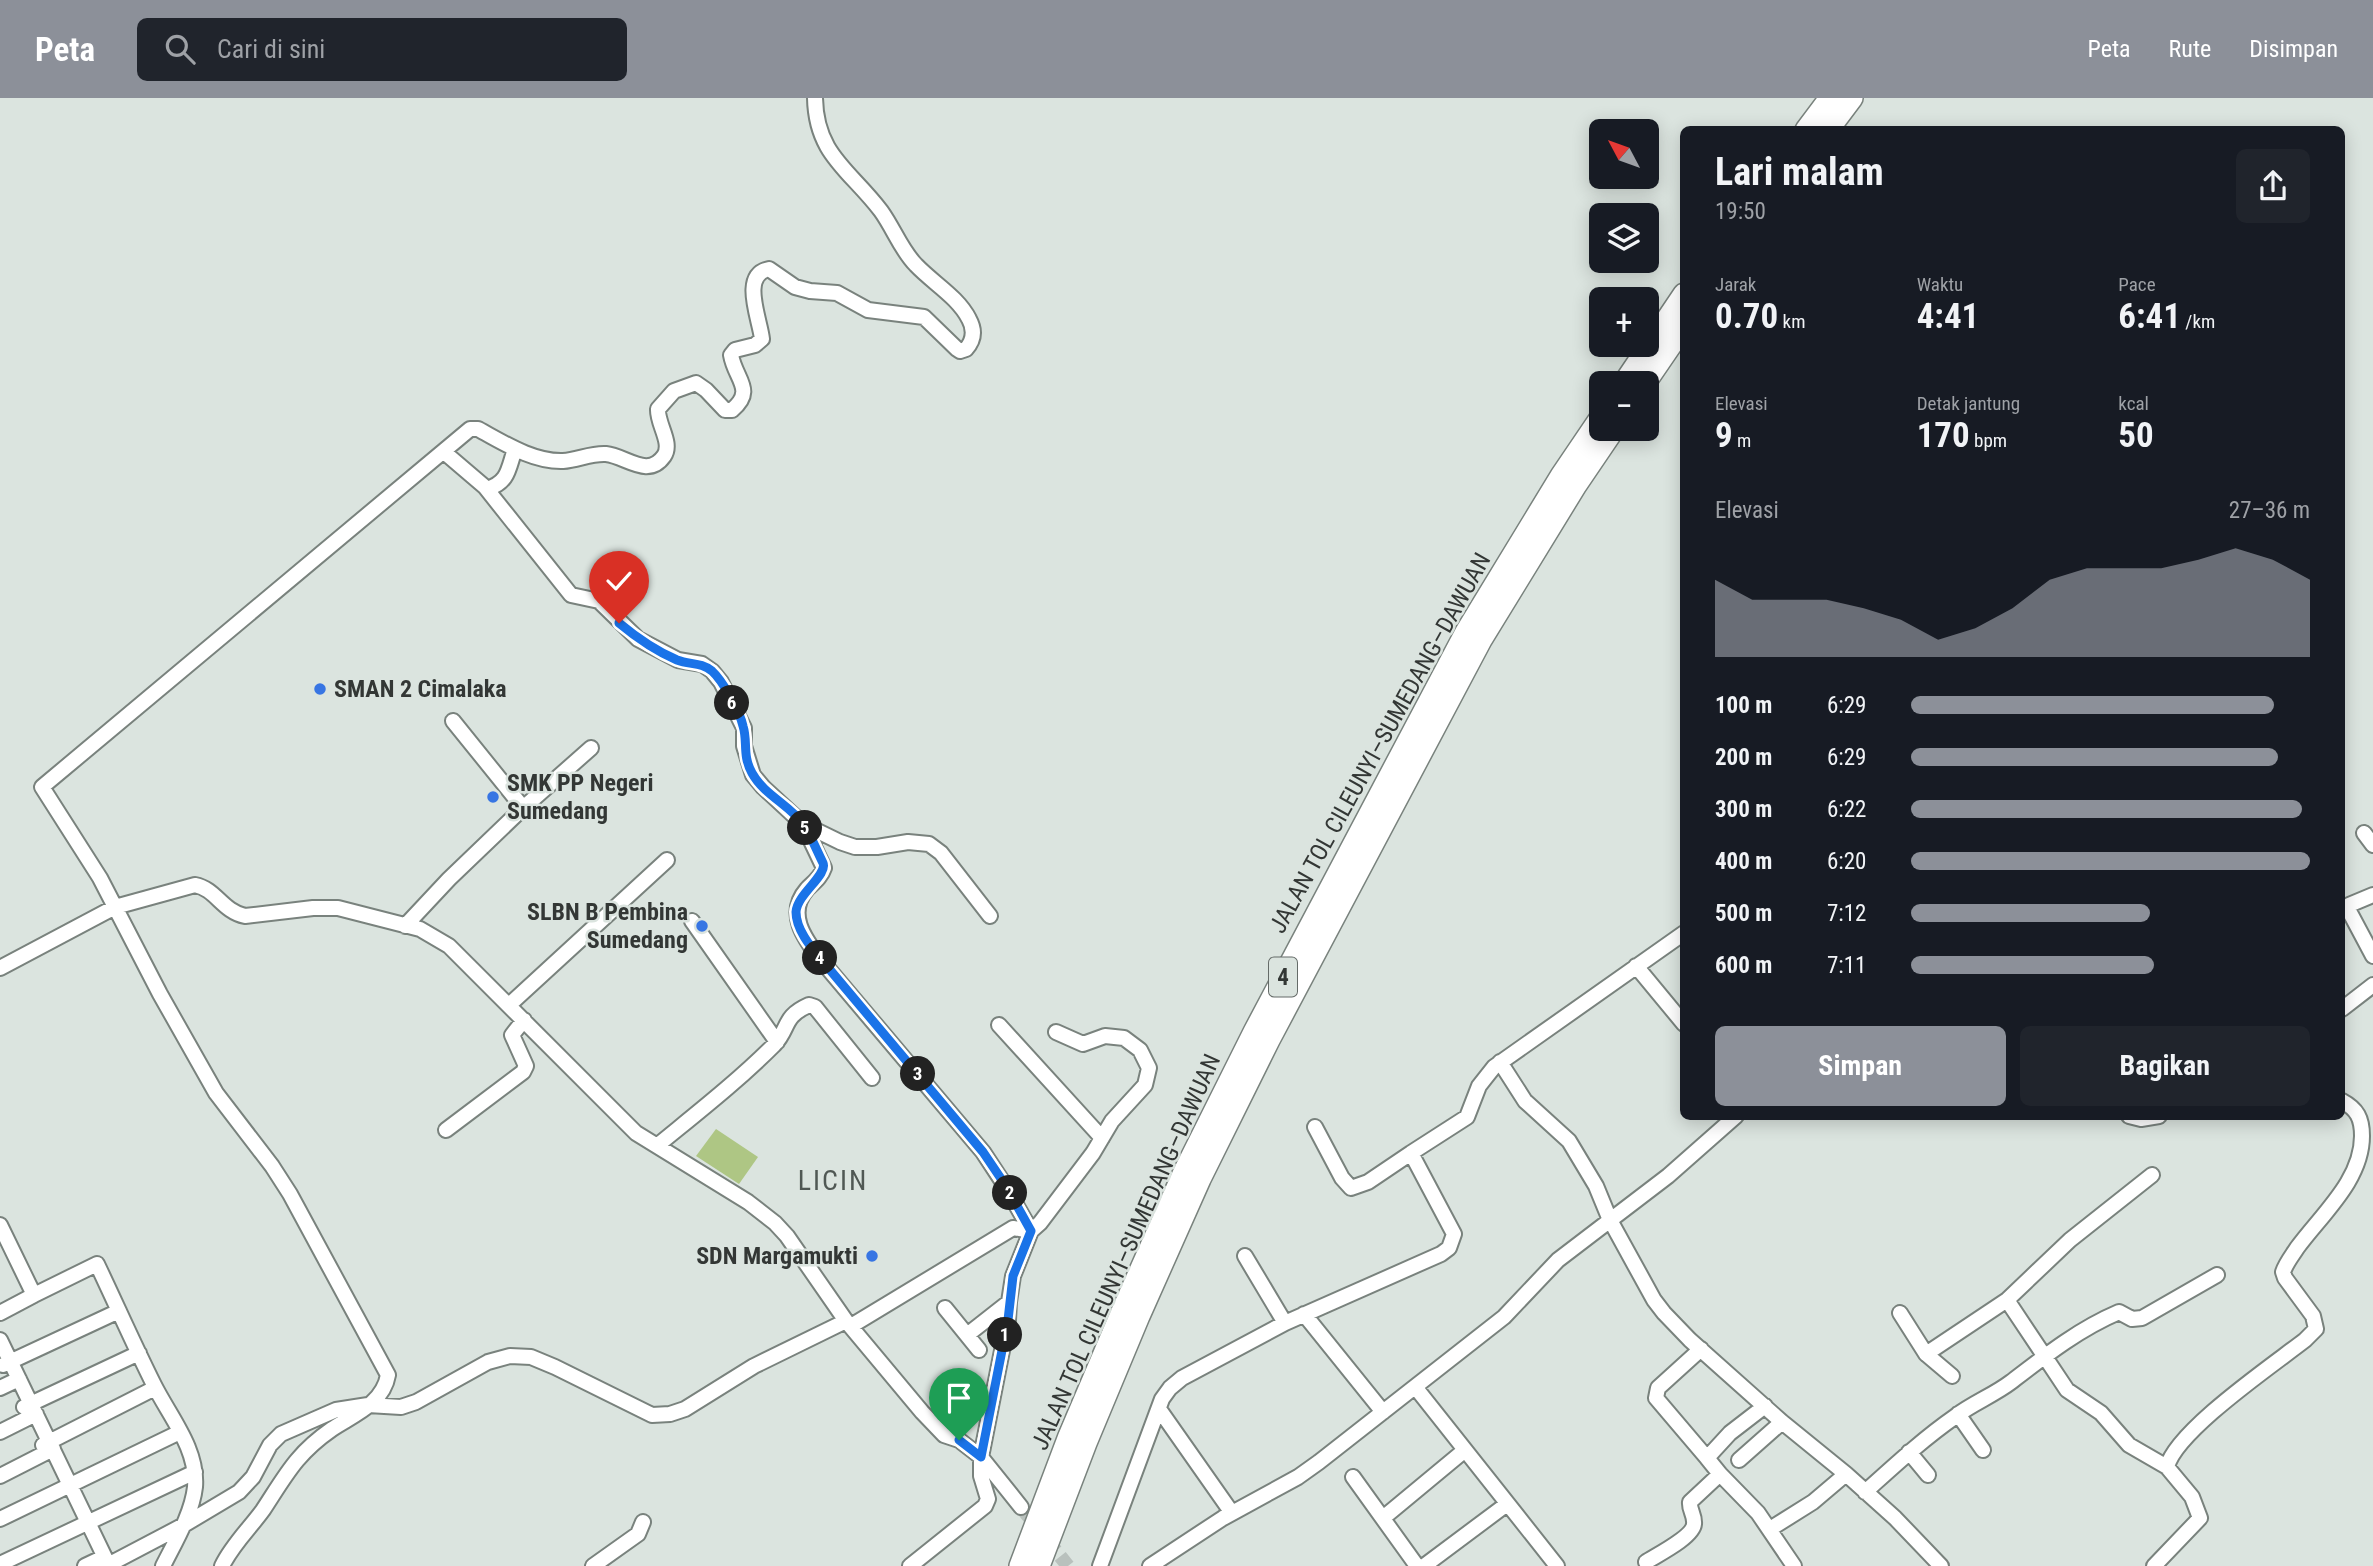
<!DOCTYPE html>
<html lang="id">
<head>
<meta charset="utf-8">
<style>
	:root { --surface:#171b24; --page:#20242c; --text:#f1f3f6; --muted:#9ea1a6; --accent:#8c9099 }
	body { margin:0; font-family:"Roboto Condensed",sans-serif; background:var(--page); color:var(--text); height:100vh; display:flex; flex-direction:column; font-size:26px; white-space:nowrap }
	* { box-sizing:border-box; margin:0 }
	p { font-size:23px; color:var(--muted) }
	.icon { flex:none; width:38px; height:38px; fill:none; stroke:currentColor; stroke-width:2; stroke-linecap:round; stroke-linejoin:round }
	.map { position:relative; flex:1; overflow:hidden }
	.side { position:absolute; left:1680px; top:28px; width:665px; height:994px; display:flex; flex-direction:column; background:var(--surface); border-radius:10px; box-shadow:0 4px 18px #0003 }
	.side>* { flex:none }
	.needle { width:46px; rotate:311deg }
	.fabs { position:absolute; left:1589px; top:21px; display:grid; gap:14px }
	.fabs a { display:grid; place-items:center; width:70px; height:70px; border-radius:10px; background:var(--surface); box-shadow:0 4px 18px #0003; font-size:35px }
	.pin { position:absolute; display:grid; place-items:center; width:60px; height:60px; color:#fff; margin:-72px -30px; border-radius:50% 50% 50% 0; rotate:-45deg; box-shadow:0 0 7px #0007 }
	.pin .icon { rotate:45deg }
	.km { position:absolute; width:35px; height:35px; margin:-18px; border-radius:50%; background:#222; color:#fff; font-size:19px; line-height:35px; text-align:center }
	.round { display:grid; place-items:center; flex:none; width:74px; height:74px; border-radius:10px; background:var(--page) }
	.head { display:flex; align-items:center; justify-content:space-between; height:119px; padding:0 35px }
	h1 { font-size:38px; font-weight:700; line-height:52px }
	.figures { display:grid; grid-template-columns:repeat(3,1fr); gap:10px; height:119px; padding:7px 35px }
	.figures div { display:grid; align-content:center }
	.figures b { font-size:35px; font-weight:700 }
	.figures small { font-size:19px; font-weight:400 }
	.figures p { font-size:19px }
	.chart { height:196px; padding:14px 35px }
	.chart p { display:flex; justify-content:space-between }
	.chart svg { width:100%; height:126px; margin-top:7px; fill:var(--accent); opacity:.7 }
	.primary-button { display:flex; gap:14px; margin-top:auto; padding:14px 35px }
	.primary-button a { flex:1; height:80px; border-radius:10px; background:var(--accent); color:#fff; font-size:28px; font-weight:700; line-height:80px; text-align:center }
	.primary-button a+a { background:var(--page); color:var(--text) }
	ul { padding:0 35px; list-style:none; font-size:23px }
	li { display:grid; grid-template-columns:112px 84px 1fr; align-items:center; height:52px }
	li i { height:18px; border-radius:9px; background:var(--accent) }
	header { display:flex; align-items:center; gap:42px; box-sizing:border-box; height:98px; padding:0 35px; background:var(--accent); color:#fff }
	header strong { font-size:33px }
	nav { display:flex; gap:38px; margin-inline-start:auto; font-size:24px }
	.search { width:490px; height:63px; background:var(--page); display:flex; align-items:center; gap:18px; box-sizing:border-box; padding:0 24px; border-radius:10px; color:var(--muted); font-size:26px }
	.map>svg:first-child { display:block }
</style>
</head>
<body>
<header>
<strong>Peta</strong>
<div class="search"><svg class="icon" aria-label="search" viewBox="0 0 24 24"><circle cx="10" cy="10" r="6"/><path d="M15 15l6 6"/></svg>Cari di sini</div>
<nav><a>Peta</a><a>Rute</a><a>Disimpan</a></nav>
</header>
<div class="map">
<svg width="2373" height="1468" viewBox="0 0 2373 1468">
	<rect width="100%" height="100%" fill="#dbe4df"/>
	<path fill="#aec684" d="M 716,1031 L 758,1059 L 739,1086 L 696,1058 Z"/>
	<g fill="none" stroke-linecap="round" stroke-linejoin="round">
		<path stroke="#b9c1bd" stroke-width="14" stroke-dasharray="14 7" stroke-linecap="butt" d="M 1021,1409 L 1068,1468"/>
		<defs>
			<path id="minor" d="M 444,354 L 485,389 L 571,497 L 599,503 L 638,541 L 678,562 L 702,566 L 712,573 L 721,584 L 744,630 L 744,648 L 753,677 L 763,689 L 803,726 L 840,744 L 855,749 L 877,749 L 908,744 L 929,746 L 941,755 L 990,818
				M 487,391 C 509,384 508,371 515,351
				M 522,711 L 591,650
				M 803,726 L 824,770 C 821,779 814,784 807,791 C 786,815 804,840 820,861 L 983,1054 L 1006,1089 L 1031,1133 L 1013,1178 L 1009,1204 L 967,1237
				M 2364,735 L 2373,747
				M 2373,797 L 2349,807 L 2348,811 L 2373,858
				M 692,823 L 777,944
				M 405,828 L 449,781 L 522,711 L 520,706 L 453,623
				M 1636,868 L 1684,926
				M 0,870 L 115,809 L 195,787 C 216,791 222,813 245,818 L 313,810 L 338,810 L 420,831 L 449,848 L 636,1035 L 748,1104 L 775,1125 L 787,1138 L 846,1223 L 922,1314 L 944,1337 L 959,1342 L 981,1359 L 1021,1409
				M 509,907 L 667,762
				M 2342,911 L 2373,887
				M 999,927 L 1102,1040
				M 1500,964 L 1525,1003 L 1569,1043 L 1596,1088 L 1610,1122 L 1654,1202 L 1664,1215 L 1690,1242 L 1782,1324 L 1846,1376 L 1895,1420 L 1941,1468
				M 2129,1018 L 2141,1021 L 2159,1018
				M 1315,1029 L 1342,1080 L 1351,1090 L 1368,1084 L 1411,1055
				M 446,1032 L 523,974 L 526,968 L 512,937 L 524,922
				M 658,1047 C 697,1015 738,983 774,947 C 790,930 782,919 809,907 L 815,909 L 872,980
				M 0,1127 L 34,1197 L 97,1166 C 116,1206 134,1247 154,1287 C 170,1319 198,1351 195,1389 C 192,1416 175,1444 163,1468
				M 1245,1158 L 1285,1225
				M 2007,1202 L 2067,1292 L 2101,1315 L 2129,1347 L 2167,1369
				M 945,1210 L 979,1252
				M 0,1215 L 34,1197
				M 1900,1215 L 1926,1256 L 1952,1278
				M 1304,1216 L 1383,1314
				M 851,1228 L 1013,1130 L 1031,1133 L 1040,1125 L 1093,1055 L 1112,1023 L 1145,987 L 1149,970 L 1140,952 L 1124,940 L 1105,938 L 1083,946 L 1056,934
				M 0,1242 L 109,1468
				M 1701,1251 L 1658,1290 L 1656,1300 L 1707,1360
				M 1926,1256 L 2007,1202 L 2070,1142 L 2152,1077
				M 3,1267 L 119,1213
				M 0,1290 L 19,1281
				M 1416,1290 L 1557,1468
				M 1765,1308 L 1730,1335 L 1707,1360 L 1720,1376 L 1758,1415 L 1794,1468
				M 24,1309 L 139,1255
				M 1159,1311 L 1232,1415
				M 1958,1316 L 1983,1352
				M 0,1334 L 36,1316
				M 43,1347 L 155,1290
				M 1909,1354 L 1928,1377
				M 1739,1362 L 1782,1324
				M 0,1378 L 53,1351
				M 1353,1379 L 1417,1468
				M 1865,1394 C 1895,1367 1923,1341 1956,1318 C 1973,1305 1994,1297 2011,1284 C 2046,1257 2079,1231 2119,1214 L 2132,1221 L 2142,1220 L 2217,1177
				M 1383,1420 L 1465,1352
				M 0,1421 L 180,1334
				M 1770,1431 L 1813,1404 L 1846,1376
				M 1646,1464 C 1657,1457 1693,1439 1694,1426 C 1695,1417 1689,1412 1690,1404 L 1720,1376
				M 0,1466 L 195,1374
				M 85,1468 L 104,1459
				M 106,1468 L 182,1428 L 239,1394 L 253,1379 L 270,1347 L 281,1336 L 336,1312 L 368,1307 L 401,1309 L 416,1304 L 488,1264 L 510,1258 L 531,1259 L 555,1269 L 652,1317 L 670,1316 L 685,1311 L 754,1268 L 846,1223
				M 222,1468 C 232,1447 250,1430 263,1412 C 286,1377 296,1356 332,1331 C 353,1317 383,1306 388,1277 L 290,1096 L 272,1068 L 216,995 L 160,896 L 100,780 L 42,689 L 470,331 L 478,331 C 504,345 533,364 563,363 C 578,362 591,355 606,356 C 626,358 648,381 664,358 C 673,345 657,326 658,311 L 674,293 L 696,285 L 706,292 L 725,312 L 732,312 C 756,292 735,281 731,257 L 735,252 L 755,247 L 762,241 C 760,221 740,177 769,171 L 795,189 L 810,193 L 837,195 L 868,212 L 924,219 L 957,251 L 960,253 L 966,251 C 974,242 975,232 969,221 C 958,199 933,185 916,167 C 901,152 894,131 881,113 C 850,72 816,57 815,0
				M 593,1468 L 638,1436 L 643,1424
				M 910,1468 L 985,1408 L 988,1401 L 981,1378 L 981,1359 L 1008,1222 L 1009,1204
				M 1100,1468 L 1162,1301 L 1170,1290 L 1182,1280 L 1285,1225 L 1441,1156 L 1449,1150 L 1454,1136 L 1411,1055 L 1467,1019 L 1479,988 L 1494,969 L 1684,835
				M 1150,1468 L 1223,1420 L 1298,1379 L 1319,1364 L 1504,1219 L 1558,1162 L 1668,1078 L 1736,1018
				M 1424,1468 L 1507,1406
				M 2154,1468 L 2200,1420 L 2192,1399 L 2167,1369 C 2176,1333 2273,1267 2305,1242 L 2316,1231 L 2313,1218 L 2285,1180 L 2283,1174 C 2286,1165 2292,1158 2297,1150 C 2322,1116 2362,1082 2362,1038 C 2362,1020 2357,1011 2342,1003"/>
			<path id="highway" d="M 1806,32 L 1830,0
				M 1828,32 L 1852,0
				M 1624,285 L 1684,196
				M 1645,285 L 1684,228
				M 1020,1468 L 1069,1338 L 1123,1211 L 1184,1074 L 1254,934 L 1466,534 L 1561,378 L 1601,319
				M 1039,1468 L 1086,1345 L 1139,1218 L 1200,1081 L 1269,942 L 1481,542 L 1576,387 L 1614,331"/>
		</defs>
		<use href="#minor" stroke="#79827d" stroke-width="18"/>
		<use href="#highway" stroke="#79827d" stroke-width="24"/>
		<use href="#minor" stroke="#fff" stroke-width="14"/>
		<use href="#highway" stroke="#fff" stroke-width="21"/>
	</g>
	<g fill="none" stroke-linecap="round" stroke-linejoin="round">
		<defs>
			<path id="route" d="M 619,525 C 637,540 656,553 677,562 C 690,567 701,564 712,573 C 723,583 740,614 743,628 C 748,644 742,657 752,675 C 764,697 790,707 804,727 C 811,738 817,753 823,765 C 828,777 797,796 796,814 C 796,831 810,848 820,860 L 983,1054 L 1006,1088 L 1031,1133 L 1013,1178 L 1008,1222 L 981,1359 L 959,1342"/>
		</defs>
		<use href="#route" stroke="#fff" stroke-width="14"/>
		<use href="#route" stroke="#1a73e8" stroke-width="9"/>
	</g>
	<g fill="#3775e3" stroke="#dbe4df" stroke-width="2.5">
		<circle cx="320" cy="591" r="7"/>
		<circle cx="493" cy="699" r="7"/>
		<circle cx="702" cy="828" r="7"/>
		<circle cx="872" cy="1158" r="7"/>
	</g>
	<g text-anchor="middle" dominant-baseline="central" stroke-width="5" stroke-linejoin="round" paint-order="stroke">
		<rect fill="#dbe4df" stroke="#656b68" stroke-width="2" x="1269" y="859.5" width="28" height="39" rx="5"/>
		<g font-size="23" font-weight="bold" fill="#333735">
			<text x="1283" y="879">4</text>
		</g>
		<g font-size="24" font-weight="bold" fill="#333735" stroke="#dbe4df" text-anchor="start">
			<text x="334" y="591">SMAN 2 Cimalaka</text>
			<text x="507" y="685">SMK PP Negeri<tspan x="507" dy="28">Sumedang</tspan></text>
			<text x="688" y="814" text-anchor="end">SLBN B Pembina<tspan x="688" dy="28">Sumedang</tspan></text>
			<text x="858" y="1158" text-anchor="end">SDN Margamukti</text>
		</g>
		<g font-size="24" fill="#333735" stroke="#dbe4df">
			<text transform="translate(1380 645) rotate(-61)">JALAN TOL CILEUNYI–SUMEDANG–DAWUAN</text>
			<text transform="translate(1126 1154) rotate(-66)">JALAN TOL CILEUNYI–SUMEDANG–DAWUAN</text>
		</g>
		<g font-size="28" letter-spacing="2" fill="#505854" stroke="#dbe4df">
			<text x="833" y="1082">LICIN</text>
		</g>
	</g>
</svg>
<div class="fabs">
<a><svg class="needle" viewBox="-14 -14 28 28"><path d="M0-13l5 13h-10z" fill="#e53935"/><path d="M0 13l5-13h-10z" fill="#9ea1a6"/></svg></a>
<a><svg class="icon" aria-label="layers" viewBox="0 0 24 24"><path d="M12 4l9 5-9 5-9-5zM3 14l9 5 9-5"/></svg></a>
<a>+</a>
<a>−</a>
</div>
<div class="pin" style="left:959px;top:1342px;background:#1e9e55"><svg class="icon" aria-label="arrive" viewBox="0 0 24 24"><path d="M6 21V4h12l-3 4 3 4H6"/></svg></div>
<div class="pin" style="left:619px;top:525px;background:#d93025"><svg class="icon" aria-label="check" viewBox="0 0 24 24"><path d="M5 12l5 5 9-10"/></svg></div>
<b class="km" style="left:1005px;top:1237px">1</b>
<b class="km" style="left:1010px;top:1095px">2</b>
<b class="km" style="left:918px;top:976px">3</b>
<b class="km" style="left:820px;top:860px">4</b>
<b class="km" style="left:805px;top:730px">5</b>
<b class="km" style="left:732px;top:605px">6</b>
<section class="side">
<div class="head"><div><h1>Lari malam</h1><p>19:50</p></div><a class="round"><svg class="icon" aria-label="share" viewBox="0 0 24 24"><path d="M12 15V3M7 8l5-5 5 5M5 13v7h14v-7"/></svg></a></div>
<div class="figures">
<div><p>Jarak</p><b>0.70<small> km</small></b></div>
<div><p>Waktu</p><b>4:41</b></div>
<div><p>Pace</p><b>6:41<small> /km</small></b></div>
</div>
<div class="figures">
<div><p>Elevasi</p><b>9<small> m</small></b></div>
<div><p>Detak jantung</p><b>170<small> bpm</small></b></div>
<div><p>kcal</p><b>50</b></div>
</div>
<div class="chart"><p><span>Elevasi</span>27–36 m</p>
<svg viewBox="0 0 160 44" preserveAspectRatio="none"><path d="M0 44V17L10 24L20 24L30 24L40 27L50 31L60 38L70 34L80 27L90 17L100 13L110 13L120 13L130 10L140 6L150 10L160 17V44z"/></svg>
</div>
<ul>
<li><b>100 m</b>6:29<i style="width:91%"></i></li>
<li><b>200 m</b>6:29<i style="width:92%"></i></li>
<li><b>300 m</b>6:22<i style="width:98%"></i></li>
<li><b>400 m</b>6:20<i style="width:100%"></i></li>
<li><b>500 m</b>7:12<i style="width:60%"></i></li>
<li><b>600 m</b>7:11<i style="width:61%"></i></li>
</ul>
<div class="primary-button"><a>Simpan</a><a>Bagikan</a></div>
</section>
</div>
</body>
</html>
